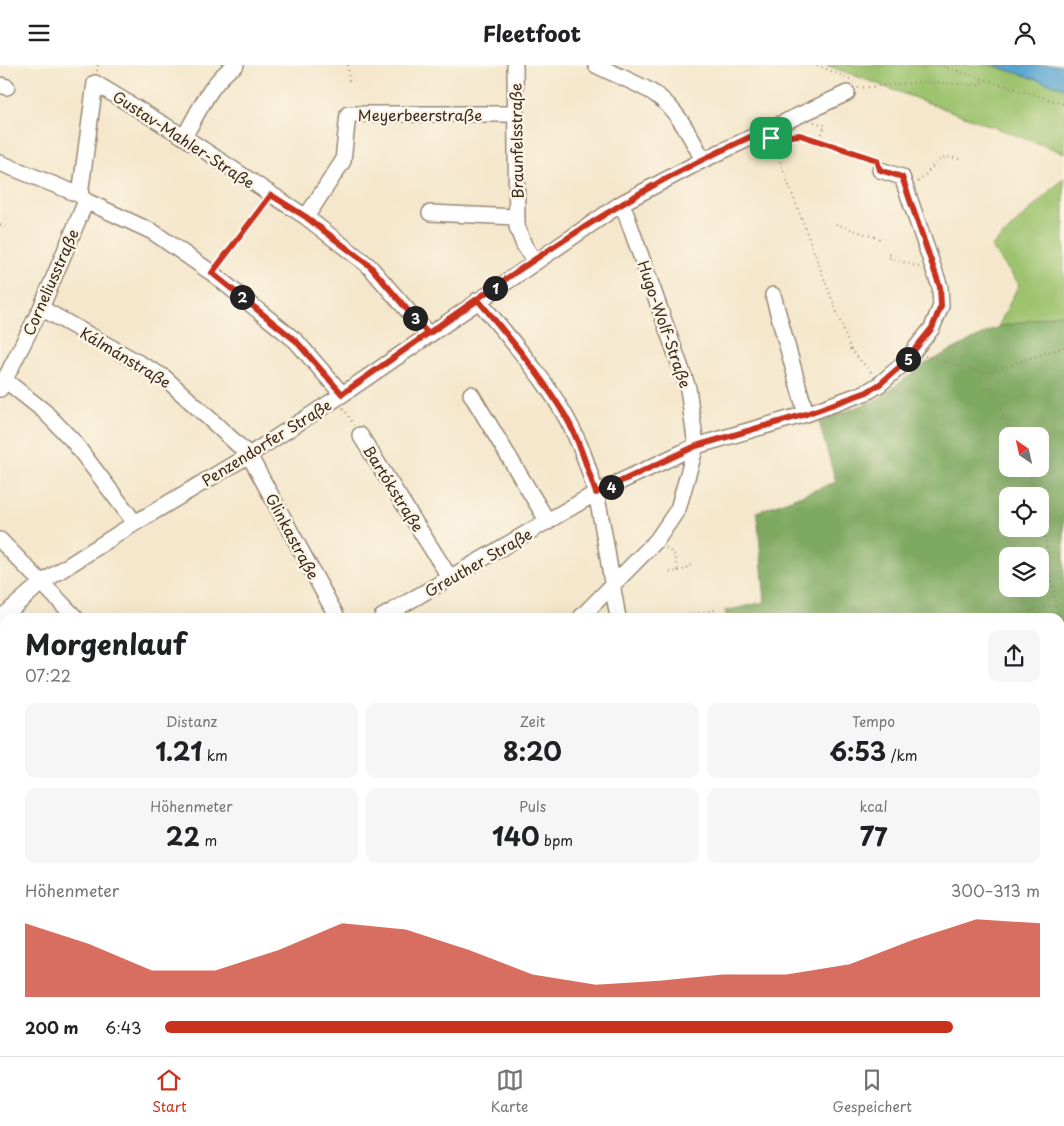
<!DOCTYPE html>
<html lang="de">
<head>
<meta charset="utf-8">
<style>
	:root { --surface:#fff; --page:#f6f6f6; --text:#202124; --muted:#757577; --line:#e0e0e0; --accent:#c8321e }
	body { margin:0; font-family:"Playpen Sans",sans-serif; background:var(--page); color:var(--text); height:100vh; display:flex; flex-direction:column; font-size:19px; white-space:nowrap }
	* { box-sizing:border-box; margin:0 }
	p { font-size:16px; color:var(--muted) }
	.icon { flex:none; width:28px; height:28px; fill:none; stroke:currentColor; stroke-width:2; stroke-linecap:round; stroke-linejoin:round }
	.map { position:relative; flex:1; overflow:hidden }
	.panel { position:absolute; left:0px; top:548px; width:1065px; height:444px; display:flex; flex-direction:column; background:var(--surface); border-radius:15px 15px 0 0; box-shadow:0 5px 20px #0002 }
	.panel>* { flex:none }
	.needle { width:32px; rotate:326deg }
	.tools { position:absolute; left:999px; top:362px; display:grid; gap:10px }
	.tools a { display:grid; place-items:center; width:50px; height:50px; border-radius:10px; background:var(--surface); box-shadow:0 5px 20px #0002; font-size:25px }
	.pin { position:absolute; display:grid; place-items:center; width:42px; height:42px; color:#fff; margin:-21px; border-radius:10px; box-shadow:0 2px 8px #0006 }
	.km { position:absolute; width:25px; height:25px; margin:-12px; border-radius:50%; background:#222; color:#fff; font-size:14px; line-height:25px; text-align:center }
	.round { display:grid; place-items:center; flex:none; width:52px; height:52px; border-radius:10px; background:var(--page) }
	.headline { display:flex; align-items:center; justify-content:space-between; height:85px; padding:0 25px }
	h1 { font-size:28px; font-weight:700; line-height:38px }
	.metrics { display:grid; grid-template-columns:repeat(3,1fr); gap:8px; height:85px; padding:5px 25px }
	.metrics div { display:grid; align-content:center; border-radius:10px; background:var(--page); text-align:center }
	.metrics b { font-size:25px; font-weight:700 }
	.metrics small { font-size:14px; font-weight:400 }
	.metrics p { font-size:14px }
	.chart { height:140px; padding:10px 25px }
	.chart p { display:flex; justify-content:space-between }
	.chart svg { width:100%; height:90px; margin-top:5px; fill:var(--accent); opacity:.7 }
	ul { padding:0 25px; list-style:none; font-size:16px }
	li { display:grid; grid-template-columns:80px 60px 1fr; align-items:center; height:38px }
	li i { height:12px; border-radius:6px; background:var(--accent) }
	header { display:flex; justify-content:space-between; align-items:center; height:65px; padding:0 25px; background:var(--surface); font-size:22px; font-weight:700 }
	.tabs { display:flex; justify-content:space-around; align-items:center; height:70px; border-top:1px solid var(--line); background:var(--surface); font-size:14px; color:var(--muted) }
	.tabs a { display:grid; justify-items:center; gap:2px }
	.tabs .current { color:var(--accent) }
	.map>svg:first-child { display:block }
</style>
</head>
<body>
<header><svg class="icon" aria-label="menu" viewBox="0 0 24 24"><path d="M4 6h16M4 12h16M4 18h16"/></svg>Fleetfoot<svg class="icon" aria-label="person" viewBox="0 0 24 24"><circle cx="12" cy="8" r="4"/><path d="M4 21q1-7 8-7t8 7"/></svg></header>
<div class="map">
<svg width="1064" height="991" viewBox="0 0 1064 991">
	<rect width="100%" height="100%" fill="#fcf5e5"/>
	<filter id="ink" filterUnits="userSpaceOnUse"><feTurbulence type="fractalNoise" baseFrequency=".02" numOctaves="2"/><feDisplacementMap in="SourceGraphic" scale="10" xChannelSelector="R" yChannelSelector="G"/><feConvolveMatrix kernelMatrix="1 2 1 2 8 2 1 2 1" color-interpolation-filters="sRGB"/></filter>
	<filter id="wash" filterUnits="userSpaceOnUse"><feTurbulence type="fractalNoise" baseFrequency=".0096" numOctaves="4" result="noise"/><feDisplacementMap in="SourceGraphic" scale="20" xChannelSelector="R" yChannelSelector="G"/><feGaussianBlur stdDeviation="1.12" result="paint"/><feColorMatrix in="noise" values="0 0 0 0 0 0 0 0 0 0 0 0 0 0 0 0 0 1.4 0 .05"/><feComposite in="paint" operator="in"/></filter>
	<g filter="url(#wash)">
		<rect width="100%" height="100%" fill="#f4e7cc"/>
		<path fill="#cbbfd5" d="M 270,986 L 781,986 L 776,987 L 776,991 L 267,991 Z"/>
		<path fill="#9dc36e" stroke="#6c7646" d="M 826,0 L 992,0 L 1064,23 L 1064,88 Z
			M 1064,113 L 1064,248 L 998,262 L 1019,219 L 991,182 Z"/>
		<path fill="#7ea961" stroke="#5c6a40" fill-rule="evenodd" d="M 1064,248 L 1064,905 L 1060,905 L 1060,552 L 726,552 L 725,546 L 765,537 L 757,447 L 836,417 L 819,357 L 878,334 L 926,298 L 998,262 ZM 1008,371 L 1040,371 L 1040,404 L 1008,404 ZM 1008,431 L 1040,431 L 1040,464 L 1008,464 ZM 1008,491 L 1040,491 L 1040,524 L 1008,524 Z
			M 832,986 L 973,986 L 975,991 L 833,991 Z"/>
		<path fill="#59a6d2" stroke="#4a6878" d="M 992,0 L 1064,0 L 1064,23 Z"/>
	</g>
	<g filter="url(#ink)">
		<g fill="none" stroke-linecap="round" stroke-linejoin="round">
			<defs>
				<path id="minor" d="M 515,0 L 517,162 L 524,180 L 534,196
					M 596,0 C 615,10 638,18 655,29 C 677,44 691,72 703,95
					M 0,20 L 7,22
					M 184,72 C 198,48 212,14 236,0
					M 0,98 L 80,130 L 86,136 L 153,167 L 212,208 L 296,276 L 342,329
					M 80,130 L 95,18 L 184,72 L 306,152 L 369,201 L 428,269
					M 430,148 L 517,152
					M 306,152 L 343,96 L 348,49 L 516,49
					M 773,230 L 806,349
					M 478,235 C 515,280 558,327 580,381 C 603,435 607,496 618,552
					M 41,243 L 164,312 L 249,390 L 337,552
					M 5,315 L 44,346 L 73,376 L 135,458
					M 0,324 L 41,243 L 86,136
					M 471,329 L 548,457
					M 360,370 L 450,513
					M 0,475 L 75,552
					M 382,552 L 596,428 L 696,381 L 806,349 L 867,327 L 880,319 L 903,299 L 932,263 L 941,241 L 940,222 L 902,112 L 880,105
					M 581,552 L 657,475 L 678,444 L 696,381 L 688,323 L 622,138
					M 0,554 L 41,518 L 135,458 L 249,390 L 337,333 L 622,138 L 703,95 L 847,28
					M 0,866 L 5,866
					M 0,948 L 5,941
					M 148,986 L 152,991
					M 203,991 L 205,986
					M 666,991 L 667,986"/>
				<path id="major" d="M 0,748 L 5,752
					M 275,986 L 284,991"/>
			</defs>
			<use href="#minor" stroke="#988875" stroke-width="18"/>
			<use href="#major" stroke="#988875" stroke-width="22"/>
			<path stroke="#988875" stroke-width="2" stroke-dasharray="1 4" stroke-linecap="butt" d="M 348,0 L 349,18
				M 817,0 L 854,16
				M 938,0 L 1064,39
				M 97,6 L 98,0
				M 858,23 L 920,17 L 978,20 L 983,16
				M 814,57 L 825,60 L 819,77
				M 786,72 L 801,70 L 872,94
				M 773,78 L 851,285 L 872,308
				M 918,117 C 934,104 936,87 959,94
				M 836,159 L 883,175
				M 0,160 L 5,162
				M 890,189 L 888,192 L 919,202
				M 220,198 L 264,140
				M 925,291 L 985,308 L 1064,282
				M 985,308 L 1012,371
				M 343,343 L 354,360
				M 1026,404 L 1038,431
				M 1040,442 L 1056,540 L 1064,561
				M 666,483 L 675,490 L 678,506 L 667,508
				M 678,506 L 687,504 L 687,501 L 693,500
				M 709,546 L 710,552
				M 674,552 L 715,545
				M 1005,552 L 1064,538
				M 1060,699 L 1064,698
				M 1060,733 L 1064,731
				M 1060,904 L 1064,904"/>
			<use href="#minor" stroke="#fff" stroke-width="15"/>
			<use href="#major" stroke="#fff" stroke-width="20"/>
		</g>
	</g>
	<g fill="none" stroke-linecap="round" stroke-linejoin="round" filter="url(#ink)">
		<defs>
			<path id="route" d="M 771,73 L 767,64 C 718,87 668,110 622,139 C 525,197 434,265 342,329 L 296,276 L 212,208 L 271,130 L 306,152 L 370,201 L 428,269 L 478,235 C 507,270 537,305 561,344 C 578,370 586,400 596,428 L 696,381 L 806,349 L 867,327 L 880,319 L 903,299 L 932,263 L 941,241 L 940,222 L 902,112 L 880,105 L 877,95 L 800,70 L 771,73"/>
		</defs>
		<use href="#route" stroke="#fff" stroke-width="10"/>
		<use href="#route" stroke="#c8321e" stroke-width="6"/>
	</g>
	<g text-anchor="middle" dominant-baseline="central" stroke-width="5" stroke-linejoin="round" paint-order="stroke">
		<g font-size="15" fill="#3b2a1e" stroke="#fcf5e5">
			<text x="420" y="49">Meyerbeerstraße</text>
			<text transform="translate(184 74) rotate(33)">Gustav-Mahler-Straße</text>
			<text transform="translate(516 76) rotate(-91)">Braunfelsstraße</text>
			<text transform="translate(50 217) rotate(-66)">Corneliusstraße</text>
			<text transform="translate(665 259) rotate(71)">Hugo-Wolf-Straße</text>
			<text transform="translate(126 292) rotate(31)">Kálmánstraße</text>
			<text transform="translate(266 377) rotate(-32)">Penzendorfer Straße</text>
			<text transform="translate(394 423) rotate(58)">Bartókstraße</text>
			<text transform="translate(293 471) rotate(62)">Glinkastraße</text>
			<text transform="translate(478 497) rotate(-30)">Greuther Straße</text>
		</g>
	</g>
</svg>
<div class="tools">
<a><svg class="needle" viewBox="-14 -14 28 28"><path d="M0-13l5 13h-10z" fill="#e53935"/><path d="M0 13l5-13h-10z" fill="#757577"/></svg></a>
<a><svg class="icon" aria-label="locate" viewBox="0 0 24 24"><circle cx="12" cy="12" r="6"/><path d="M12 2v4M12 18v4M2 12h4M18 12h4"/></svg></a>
<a><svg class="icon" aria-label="layers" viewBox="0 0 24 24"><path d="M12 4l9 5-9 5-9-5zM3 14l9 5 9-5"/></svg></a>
</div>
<div class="pin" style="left:771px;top:73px;background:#1e9e55"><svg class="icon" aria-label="arrive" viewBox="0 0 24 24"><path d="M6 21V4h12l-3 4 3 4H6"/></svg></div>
<b class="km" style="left:495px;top:223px">1</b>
<b class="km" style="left:242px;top:232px">2</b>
<b class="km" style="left:415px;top:253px">3</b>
<b class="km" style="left:611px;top:422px">4</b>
<b class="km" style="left:908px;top:294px">5</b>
<section class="panel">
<div class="headline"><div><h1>Morgenlauf</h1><p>07:22</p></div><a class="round"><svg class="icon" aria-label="share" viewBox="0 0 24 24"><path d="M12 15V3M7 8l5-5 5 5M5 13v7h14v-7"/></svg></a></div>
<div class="metrics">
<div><p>Distanz</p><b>1.21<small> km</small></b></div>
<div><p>Zeit</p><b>8:20</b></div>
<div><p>Tempo</p><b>6:53<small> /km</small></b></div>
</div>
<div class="metrics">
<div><p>Höhenmeter</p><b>22<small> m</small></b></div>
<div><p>Puls</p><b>140<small> bpm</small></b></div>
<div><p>kcal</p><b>77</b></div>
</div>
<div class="chart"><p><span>Höhenmeter</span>300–313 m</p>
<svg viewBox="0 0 160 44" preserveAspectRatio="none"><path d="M0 44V8L10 18L20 31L30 31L40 21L50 8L60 11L70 21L80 33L90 38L100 36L110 33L120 33L130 28L140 16L150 6L160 8V44z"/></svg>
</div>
<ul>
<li><b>200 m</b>6:43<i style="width:90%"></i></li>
</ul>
</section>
</div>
<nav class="tabs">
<a class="current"><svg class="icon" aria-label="home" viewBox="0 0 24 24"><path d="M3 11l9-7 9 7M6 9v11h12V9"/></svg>Start</a>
<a><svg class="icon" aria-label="map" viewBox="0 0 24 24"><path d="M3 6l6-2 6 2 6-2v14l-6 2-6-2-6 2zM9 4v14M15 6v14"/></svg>Karte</a>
<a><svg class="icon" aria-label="saved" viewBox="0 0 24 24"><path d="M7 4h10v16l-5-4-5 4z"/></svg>Gespeichert</a>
</nav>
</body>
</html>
